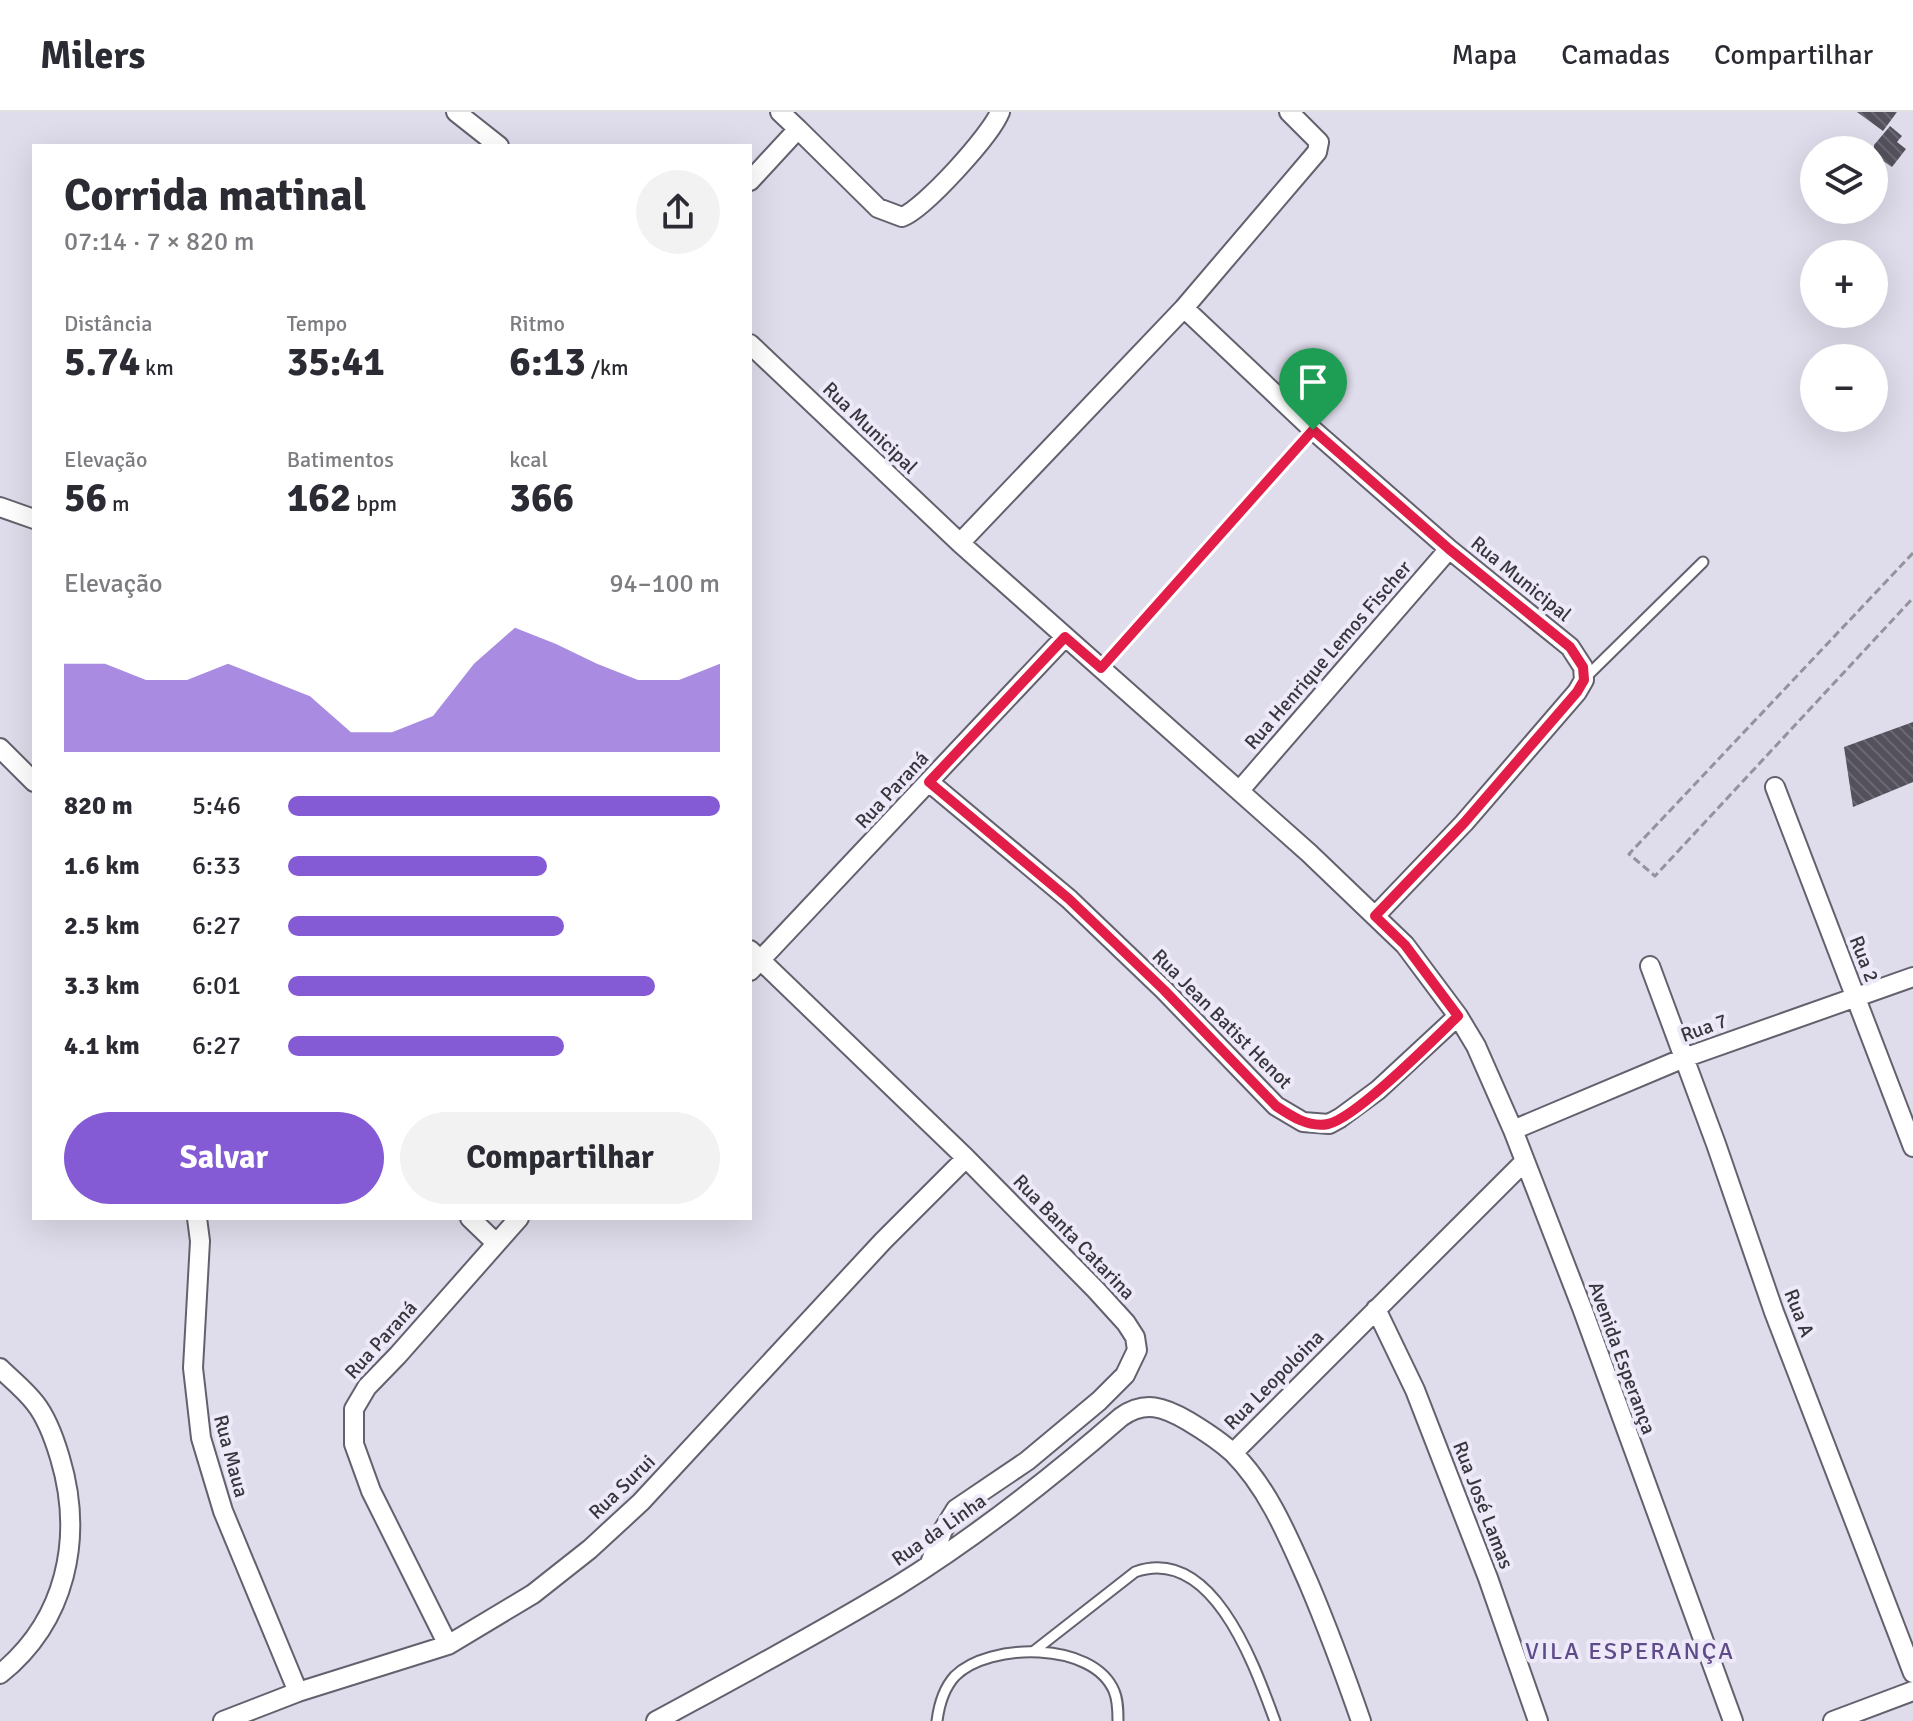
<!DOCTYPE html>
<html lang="pt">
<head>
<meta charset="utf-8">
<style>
	:root { --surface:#fff; --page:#f2f2f3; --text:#2b2b33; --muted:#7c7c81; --line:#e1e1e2; --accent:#855bd5 }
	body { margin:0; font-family:Signika,sans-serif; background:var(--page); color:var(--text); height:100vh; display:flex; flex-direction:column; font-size:30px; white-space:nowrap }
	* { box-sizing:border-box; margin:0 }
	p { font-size:26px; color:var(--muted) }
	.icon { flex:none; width:44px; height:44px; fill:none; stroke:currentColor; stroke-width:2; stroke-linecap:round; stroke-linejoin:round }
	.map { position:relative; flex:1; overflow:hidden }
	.panel { position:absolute; left:32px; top:32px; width:720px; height:1076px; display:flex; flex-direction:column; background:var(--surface); border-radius:0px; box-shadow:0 8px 32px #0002 }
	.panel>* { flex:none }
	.fabs { position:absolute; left:1800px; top:24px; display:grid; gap:16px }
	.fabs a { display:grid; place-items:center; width:88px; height:88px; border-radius:50%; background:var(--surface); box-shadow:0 8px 32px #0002; font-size:40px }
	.pin { position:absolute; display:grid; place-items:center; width:68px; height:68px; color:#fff; margin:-82px -34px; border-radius:50% 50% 50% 0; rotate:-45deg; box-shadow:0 0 8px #0007 }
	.pin .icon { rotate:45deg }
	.round { display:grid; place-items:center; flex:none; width:84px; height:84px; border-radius:42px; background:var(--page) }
	.overview { display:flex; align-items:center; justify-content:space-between; height:136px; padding:0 32px }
	h1 { font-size:44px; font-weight:700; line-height:60px }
	.figures { display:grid; grid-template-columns:repeat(3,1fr); gap:12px; height:136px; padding:8px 32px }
	.figures div { display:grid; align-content:center }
	.figures b { font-size:40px; font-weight:700 }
	.figures small { font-size:22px; font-weight:400 }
	.figures p { font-size:22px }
	.chart { height:224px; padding:16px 32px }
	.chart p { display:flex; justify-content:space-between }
	.chart svg { width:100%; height:144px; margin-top:8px; fill:var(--accent); opacity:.7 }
	.cta { display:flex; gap:16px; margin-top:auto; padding:16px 32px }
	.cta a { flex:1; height:92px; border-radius:48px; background:var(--accent); color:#fff; font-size:32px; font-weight:700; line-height:92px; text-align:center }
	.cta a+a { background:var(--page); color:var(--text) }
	ul { padding:0 32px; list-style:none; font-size:26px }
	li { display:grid; grid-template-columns:128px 96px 1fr; align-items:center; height:60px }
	li i { height:20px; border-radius:10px; background:var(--accent) }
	header { display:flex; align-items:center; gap:48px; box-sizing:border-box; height:112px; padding:0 40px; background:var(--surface); border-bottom:2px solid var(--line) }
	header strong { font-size:38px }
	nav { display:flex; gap:44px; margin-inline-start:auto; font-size:28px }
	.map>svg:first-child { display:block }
</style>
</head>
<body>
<header>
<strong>Milers</strong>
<nav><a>Mapa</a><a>Camadas</a><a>Compartilhar</a></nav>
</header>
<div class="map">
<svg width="1913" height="1609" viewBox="0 0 1913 1609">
	<defs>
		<pattern id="building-back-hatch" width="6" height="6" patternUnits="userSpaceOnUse" patternTransform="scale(2)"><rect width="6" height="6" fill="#54515d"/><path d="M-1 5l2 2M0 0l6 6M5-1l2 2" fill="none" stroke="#6a6872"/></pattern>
	</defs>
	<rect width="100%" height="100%" fill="#dfdceb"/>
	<path fill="url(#building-back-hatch)" d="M 1857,0 L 1897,0 L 1883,19 Z
		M 1890,14 L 1902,24 L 1897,30 L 1906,37 L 1892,55 L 1883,49 L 1874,61 L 1874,33 Z
		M 1913,610 L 1913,670 L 1853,695 L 1844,635 Z"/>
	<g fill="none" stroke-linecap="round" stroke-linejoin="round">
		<defs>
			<path id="lane" d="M 1101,556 L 1313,318
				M 1586,565 L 1703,450
				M 1034,1539 L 1135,1460 C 1213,1432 1255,1555 1275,1609
				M 937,1609 C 939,1593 944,1576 955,1564 C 989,1530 1093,1529 1114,1579 C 1118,1588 1118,1599 1118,1609"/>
			<path id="street" d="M 456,0 L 499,34
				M 780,0 L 798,17
				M 750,69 L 798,17 L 878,96 L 902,105 C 924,97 991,23 1000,0
				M 1184,196 L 1313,318 L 1449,437 L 1570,535 L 1583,555 L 1584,568 L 1577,580 L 1464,711 L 1375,804
				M 750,232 L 960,431 L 1309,741 L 1405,833 L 1458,904 L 1476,934 L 1513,1018 L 1582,1196 L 1733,1609
				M 0,395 L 34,407
				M 960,431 L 1184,196 L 1317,40 L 1319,30 L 1289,0
				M 0,636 L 34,670
				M 929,670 L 1069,787 L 1164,878 L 1276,994 L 1303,1010 L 1329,1012 L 1340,1006 L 1378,978 L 1458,904
				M 1775,675 L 1913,1035
				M 1240,678 L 1449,437
				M 750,838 L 966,1046 L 1096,1178 L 1126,1211 L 1135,1225 L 1137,1238 L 1125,1263 L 1099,1289 L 1027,1349 L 956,1397 L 943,1418 L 930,1451
				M 1650,854 L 1716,1032 L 1774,1200 L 1913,1561
				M 750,859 L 1065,525
				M 1513,1018 L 1684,946 L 1913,865
				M 197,1106 L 200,1129 L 193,1256 L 201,1326 L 223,1399 L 298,1580
				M 470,1106 L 496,1131
				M 1376,1197 L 1415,1278 L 1488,1466 L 1538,1609
				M 0,1256 C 11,1267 25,1278 35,1291 C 47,1306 55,1329 60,1346 C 84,1426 66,1509 0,1562
				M 1233,1341 L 1524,1050
				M 448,1533 L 371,1379 L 354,1332 L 354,1297 L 367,1275 L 398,1243 L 519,1106
				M 223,1609 L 298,1580 L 448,1533 L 533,1482 L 590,1437 L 641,1390 L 883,1129 L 966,1046
				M 656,1609 C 737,1565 818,1522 897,1474 C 976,1425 1051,1366 1121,1305 C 1145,1288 1164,1295 1188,1309 C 1203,1318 1220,1329 1233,1341 C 1269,1377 1289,1427 1309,1472 C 1328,1517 1345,1563 1361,1609
				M 1833,1609 L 1913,1579"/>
		</defs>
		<use href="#lane" stroke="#64616e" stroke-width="13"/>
		<use href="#street" stroke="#64616e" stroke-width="22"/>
		<path stroke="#94929d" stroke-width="3" stroke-dasharray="8 4" stroke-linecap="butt" d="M 1913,441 L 1629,742 L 1655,764 L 1913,486"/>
		<use href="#lane" stroke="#fff" stroke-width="9"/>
		<use href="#street" stroke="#fff" stroke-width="18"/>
	</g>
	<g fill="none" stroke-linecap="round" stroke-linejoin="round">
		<defs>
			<path id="route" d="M 1313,318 L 1449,437 L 1570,535 L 1583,555 L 1584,568 L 1577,580 L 1464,711 L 1375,804 L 1405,833 L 1458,904 C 1434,927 1356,1006 1328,1012 C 1309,1016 1291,1004 1276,994 L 1164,878 L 1069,787 L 929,670 L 1065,525 L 1101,556 Z"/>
		</defs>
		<use href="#route" stroke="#fff" stroke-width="16"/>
		<use href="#route" stroke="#e11d48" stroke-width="10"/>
	</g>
	<g text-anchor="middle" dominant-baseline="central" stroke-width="8" stroke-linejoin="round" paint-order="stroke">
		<g font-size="20" fill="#37363c" stroke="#ede9f8">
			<text transform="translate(870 316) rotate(44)">Rua Municipal</text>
			<text transform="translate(1521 467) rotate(39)">Rua Municipal</text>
			<text transform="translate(1328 543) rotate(-49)">Rua Henrique Lemos Fischer</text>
			<text transform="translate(892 678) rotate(-47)">Rua Paraná</text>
			<text transform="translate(1864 847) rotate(69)">Rua 2</text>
			<text transform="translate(1222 907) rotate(45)">Rua Jean Batist Henot</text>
			<text transform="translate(1704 916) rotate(-20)">Rua 7</text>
			<text transform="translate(1074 1125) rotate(46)">Rua Banta Catarina</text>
			<text transform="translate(1799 1201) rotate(69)">Rua A</text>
			<text transform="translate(381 1228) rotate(-48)">Rua Paraná</text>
			<text transform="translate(1622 1246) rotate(70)">Avenida Esperança</text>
			<text transform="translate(1274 1268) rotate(-45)">Rua Leopoloina</text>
			<text transform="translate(231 1344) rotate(75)">Rua Maua</text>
			<text transform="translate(622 1375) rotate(-44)">Rua Surui</text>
			<text transform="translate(1483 1393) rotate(69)">Rua José Lamas</text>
			<text transform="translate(939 1418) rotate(-35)">Rua da Linha</text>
		</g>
		<g font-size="24" letter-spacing="2" fill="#5e4b89" stroke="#ede9f8">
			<text x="1630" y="1539">VILA ESPERANÇA</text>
		</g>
	</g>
</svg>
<div class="fabs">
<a><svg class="icon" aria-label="layers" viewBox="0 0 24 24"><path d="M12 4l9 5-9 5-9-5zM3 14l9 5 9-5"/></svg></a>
<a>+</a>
<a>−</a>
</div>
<div class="pin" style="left:1313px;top:318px;background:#1e9e55"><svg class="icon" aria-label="arrive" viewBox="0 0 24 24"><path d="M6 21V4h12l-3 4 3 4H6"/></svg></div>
<section class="panel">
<div class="overview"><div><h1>Corrida matinal</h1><p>07:14 · 7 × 820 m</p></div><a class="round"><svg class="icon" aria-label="share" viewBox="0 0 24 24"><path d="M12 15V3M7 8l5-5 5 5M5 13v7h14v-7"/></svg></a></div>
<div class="figures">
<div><p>Distância</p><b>5.74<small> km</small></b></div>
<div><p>Tempo</p><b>35:41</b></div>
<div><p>Ritmo</p><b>6:13<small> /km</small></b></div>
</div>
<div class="figures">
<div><p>Elevação</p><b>56<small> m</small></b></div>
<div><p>Batimentos</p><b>162<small> bpm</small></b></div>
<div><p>kcal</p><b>366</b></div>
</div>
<div class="chart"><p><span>Elevação</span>94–100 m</p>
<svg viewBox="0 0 160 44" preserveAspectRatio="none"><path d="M0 44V17L10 17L20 22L30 22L40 17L50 22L60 27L70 38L80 38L90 33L100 17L110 6L120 11L130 17L140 22L150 22L160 17V44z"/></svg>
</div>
<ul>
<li><b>820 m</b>5:46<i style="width:100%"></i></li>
<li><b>1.6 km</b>6:33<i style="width:60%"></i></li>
<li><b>2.5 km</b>6:27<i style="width:64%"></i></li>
<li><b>3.3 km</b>6:01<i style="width:85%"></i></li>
<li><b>4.1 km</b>6:27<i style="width:64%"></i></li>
</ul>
<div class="cta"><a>Salvar</a><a>Compartilhar</a></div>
</section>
</div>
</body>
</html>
